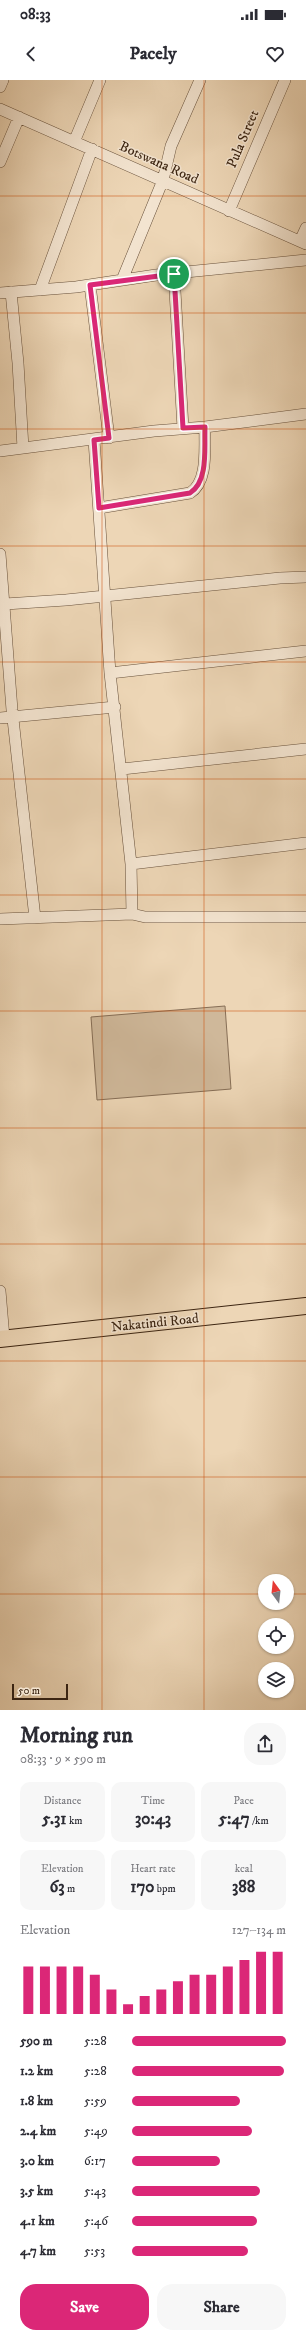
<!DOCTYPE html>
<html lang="en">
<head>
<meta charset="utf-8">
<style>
	:root { --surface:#fff; --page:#f7f7f7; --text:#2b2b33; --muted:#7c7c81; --accent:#db2777 }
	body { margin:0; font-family:"IM FELL DW Pica",serif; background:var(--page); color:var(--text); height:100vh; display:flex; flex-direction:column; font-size:15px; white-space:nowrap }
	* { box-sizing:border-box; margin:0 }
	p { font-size:13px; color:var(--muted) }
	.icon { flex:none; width:22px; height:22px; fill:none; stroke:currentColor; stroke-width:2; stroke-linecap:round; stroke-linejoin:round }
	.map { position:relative; height:1630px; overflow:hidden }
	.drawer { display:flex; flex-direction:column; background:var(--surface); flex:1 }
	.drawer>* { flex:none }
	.needle { width:26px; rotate:345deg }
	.controls { position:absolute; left:258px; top:1494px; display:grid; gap:8px }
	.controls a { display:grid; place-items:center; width:36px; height:36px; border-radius:50%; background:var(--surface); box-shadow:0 1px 3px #0004; font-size:20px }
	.scale { position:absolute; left:12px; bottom:10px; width:56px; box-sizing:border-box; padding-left:4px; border:2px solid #3c2512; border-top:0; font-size:11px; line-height:14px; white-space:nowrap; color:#3c2512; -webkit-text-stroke:3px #f3e4d0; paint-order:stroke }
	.pin { position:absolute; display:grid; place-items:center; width:34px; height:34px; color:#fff; margin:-17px; border:2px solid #fff; border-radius:50%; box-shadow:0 1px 4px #0007 }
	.round { display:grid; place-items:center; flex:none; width:42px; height:42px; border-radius:16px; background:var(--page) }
	.headline { display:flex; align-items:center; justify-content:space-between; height:68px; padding:0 20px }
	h1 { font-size:22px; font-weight:800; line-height:30px }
	.figures { display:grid; grid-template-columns:repeat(3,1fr); gap:6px; height:68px; padding:4px 20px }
	.figures div { display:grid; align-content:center; border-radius:10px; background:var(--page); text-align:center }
	.figures b { font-size:17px; font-weight:800 }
	.figures small { font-size:11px; font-weight:400 }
	.figures p { font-size:11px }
	.chart { height:112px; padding:8px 20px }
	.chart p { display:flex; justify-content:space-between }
	.chart svg { width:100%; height:72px; margin-top:4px; stroke:var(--accent); stroke-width:6 }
	.cta { display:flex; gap:8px; margin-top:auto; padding:8px 20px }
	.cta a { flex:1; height:46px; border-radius:16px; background:var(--accent); color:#fff; font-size:16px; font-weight:800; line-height:46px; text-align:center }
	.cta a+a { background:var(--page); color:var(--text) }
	ul { padding:0 20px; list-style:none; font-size:13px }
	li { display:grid; grid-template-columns:64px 48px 1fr; align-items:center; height:30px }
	li i { height:10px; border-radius:5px; background:var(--accent) }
	.status { display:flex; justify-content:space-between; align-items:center; height:28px; padding:0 20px; background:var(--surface); direction:ltr }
	.status svg { height:11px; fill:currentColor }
	header { display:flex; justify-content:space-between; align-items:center; height:52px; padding:0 20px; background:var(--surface); font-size:18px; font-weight:800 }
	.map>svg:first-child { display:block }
</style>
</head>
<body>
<div class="status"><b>08:33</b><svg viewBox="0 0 49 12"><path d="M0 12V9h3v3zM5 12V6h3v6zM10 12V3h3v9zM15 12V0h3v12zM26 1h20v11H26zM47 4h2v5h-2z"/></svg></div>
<header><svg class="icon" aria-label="back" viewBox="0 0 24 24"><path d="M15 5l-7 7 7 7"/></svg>Pacely<svg class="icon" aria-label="heart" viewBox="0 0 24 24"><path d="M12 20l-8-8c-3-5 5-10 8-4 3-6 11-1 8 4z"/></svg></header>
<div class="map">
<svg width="306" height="1630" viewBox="0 0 306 1630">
	<rect width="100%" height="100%" fill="#edd6b6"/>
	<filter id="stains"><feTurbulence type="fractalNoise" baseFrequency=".005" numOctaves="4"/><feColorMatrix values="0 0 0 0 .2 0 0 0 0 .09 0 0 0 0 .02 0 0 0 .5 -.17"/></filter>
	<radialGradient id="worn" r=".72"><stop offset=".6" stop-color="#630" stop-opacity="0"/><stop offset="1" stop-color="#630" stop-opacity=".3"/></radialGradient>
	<path fill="#cfb89a" stroke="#866e56" d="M 225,926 L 231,1009 L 97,1020 L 91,937 Z"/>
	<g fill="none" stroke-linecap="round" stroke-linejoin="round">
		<defs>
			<path id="minor" d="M 0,7 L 3,0
				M 0,29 L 306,164
				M 74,62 L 100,0
				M 0,82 L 19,37
				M 229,131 L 285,0
				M 300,161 L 306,148
				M 174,194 L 183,348
				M 122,200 L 163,100 L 171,66 L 200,0
				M 90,205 L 109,358
				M 40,210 L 92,69
				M 11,212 L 18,283 L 23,368
				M 0,213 L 76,207 L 156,195 L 306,180
				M 94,360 L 110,593 L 131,784 L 132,834
				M 0,371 L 154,351 L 205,347 L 306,334
				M 99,428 L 190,413 C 209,401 204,367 205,347
				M 0,474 L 12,630 L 35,838
				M 5,524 L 66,520 L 280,498 L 306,497
				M 110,593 L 306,571
				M 0,638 L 115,627
				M 122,689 L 306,669
				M 131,784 L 306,763
				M 0,839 L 132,834 L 145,837 L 306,837
				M 0,1211 L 4,1258"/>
			<path id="highway" d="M 0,1259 L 306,1226"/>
		</defs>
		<use href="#minor" stroke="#68513b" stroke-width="12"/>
		<use href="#highway" stroke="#3c2512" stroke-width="18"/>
		<use href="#minor" stroke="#f3e4d0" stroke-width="11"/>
		<use href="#highway" stroke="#edd6b6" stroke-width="16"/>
	</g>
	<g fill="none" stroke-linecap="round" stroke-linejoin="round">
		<defs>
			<path id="route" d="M 174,194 L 183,348 L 205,347 C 204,367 209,401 190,413 L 99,428 L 94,360 L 109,358 L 90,205 Z"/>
		</defs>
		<use href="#route" stroke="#fff" stroke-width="8"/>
		<use href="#route" stroke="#db2777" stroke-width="5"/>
	</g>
	<path fill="none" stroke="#ce510d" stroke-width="1" stroke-opacity="0.55" d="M 102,0 L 102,1630M 204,0 L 204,1630M 0,116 L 306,116M 0,233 L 306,233M 0,349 L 306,349M 0,466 L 306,466M 0,582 L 306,582M 0,699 L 306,699M 0,815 L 306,815M 0,931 L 306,931M 0,1048 L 306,1048M 0,1164 L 306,1164M 0,1281 L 306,1281M 0,1397 L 306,1397M 0,1514 L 265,1514M 287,1514 L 306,1514"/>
	<g text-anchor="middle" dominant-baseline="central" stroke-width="3" stroke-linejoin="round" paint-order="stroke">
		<g font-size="14" fill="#3c2512" stroke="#f3e4d0">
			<text transform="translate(243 59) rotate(-67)">Pula Street</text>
			<text transform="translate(159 83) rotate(24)">Botswana Road</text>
			<text transform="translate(155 1243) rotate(-6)">Nakatindi Road</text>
		</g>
	</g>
	<rect width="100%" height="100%" filter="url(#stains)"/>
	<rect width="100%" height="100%" fill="url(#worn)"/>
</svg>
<div class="controls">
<a><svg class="needle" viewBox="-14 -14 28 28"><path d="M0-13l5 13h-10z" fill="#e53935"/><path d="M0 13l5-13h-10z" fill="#7c7c81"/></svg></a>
<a><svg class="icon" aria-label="locate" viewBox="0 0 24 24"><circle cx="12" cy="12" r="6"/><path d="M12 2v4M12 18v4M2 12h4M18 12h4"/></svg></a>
<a><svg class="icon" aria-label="layers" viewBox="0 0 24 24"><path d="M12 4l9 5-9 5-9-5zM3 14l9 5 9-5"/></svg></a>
</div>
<div class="scale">50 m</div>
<div class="pin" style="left:174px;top:194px;background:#1e9e55"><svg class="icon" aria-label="arrive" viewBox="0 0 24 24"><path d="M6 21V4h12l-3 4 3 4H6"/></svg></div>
</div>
<section class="drawer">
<div class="headline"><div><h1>Morning run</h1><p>08:33 · 9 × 590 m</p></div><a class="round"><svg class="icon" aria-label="share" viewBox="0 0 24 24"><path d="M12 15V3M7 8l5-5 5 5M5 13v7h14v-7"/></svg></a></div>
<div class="figures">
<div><p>Distance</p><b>5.31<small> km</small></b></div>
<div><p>Time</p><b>30:43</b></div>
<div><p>Pace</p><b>5:47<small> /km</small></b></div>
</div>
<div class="figures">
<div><p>Elevation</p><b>63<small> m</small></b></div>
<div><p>Heart rate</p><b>170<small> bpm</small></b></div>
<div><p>kcal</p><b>388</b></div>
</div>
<div class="chart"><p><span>Elevation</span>127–134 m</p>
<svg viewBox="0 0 160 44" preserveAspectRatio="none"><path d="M5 44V15M15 44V15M25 44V15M35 44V15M45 44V20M55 44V29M65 44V38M75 44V33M85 44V29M95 44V24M105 44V20M115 44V20M125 44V15M135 44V11M145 44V6M155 44V6"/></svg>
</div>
<ul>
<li><b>590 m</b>5:28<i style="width:100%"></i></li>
<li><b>1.2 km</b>5:28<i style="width:99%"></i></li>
<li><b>1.8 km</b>5:59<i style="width:70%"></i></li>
<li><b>2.4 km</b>5:49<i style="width:78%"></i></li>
<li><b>3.0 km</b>6:17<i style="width:57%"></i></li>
<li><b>3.5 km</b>5:43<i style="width:83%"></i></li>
<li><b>4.1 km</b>5:46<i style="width:81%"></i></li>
<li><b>4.7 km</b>5:53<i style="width:75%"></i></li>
</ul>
<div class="cta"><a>Save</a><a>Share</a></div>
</section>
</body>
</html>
